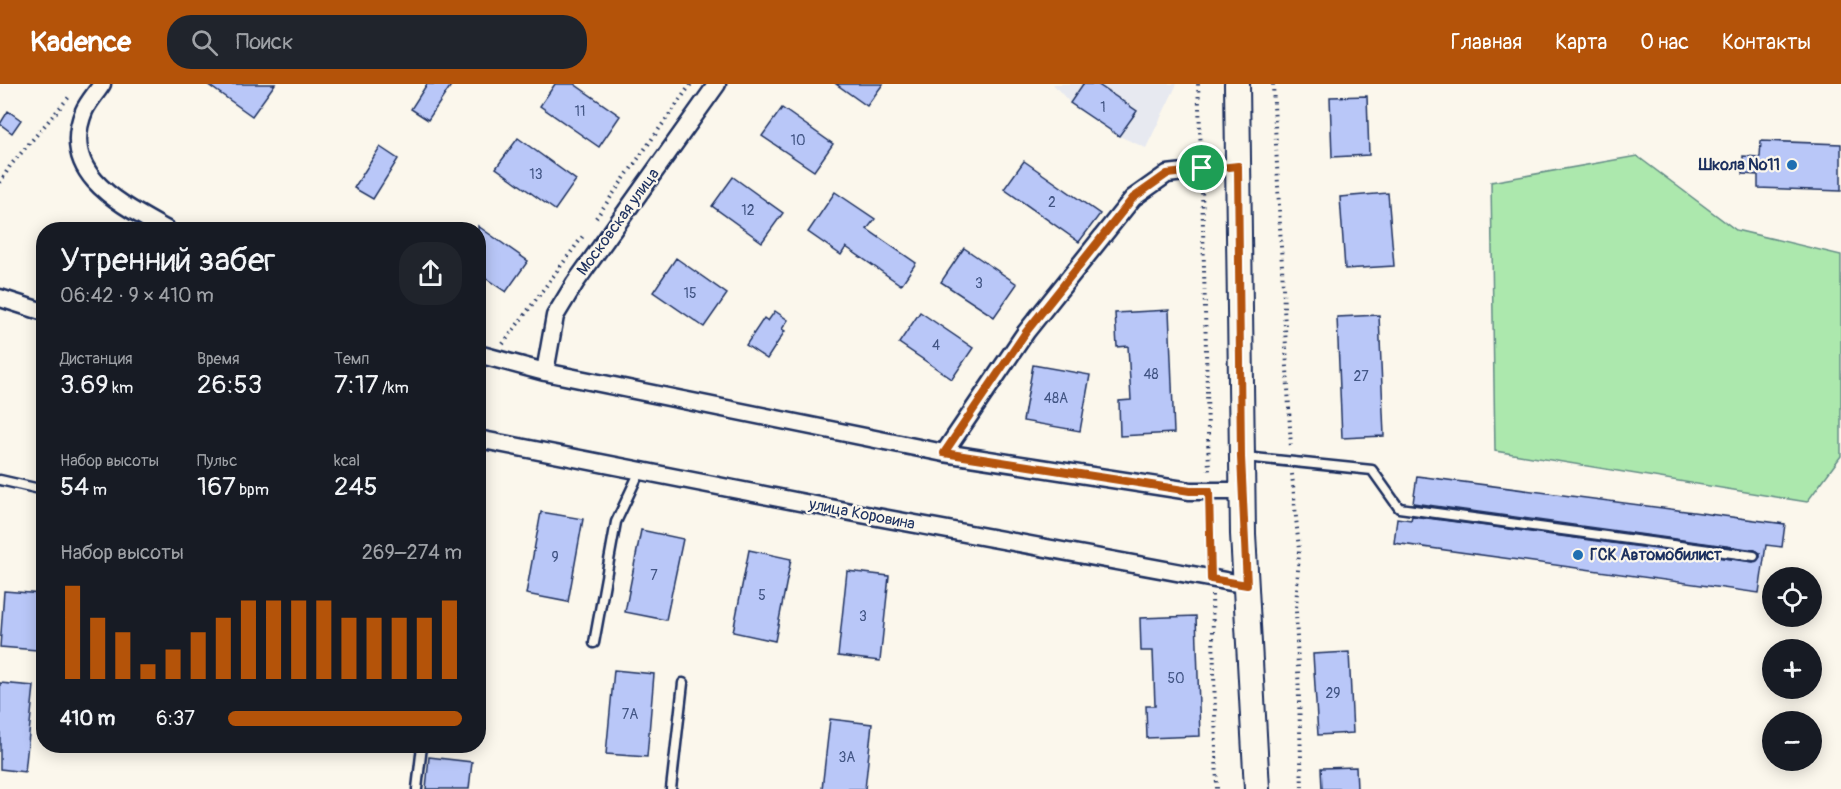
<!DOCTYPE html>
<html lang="ru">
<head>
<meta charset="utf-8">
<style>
	:root { --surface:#171b24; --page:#20242c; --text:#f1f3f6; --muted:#9ea1a6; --accent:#b45309 }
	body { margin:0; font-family:Pangolin,sans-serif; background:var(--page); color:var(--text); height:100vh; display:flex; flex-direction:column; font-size:22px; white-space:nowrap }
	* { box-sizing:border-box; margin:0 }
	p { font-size:20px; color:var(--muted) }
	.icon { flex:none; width:33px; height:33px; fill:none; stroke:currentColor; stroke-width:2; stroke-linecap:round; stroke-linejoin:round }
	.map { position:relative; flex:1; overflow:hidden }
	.details { position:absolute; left:36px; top:138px; width:450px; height:531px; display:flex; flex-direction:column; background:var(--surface); border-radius:24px; box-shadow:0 3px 15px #0003 }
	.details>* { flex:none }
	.controls { position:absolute; left:1762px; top:483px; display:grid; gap:12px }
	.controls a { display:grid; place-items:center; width:60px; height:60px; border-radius:50%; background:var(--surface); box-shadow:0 3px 15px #0003; font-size:30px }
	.pin { position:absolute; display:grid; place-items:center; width:51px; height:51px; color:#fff; margin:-26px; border:3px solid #fff; border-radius:50%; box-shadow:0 2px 6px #0007 }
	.round { display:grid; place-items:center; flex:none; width:63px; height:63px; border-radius:24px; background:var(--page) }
	.overview { display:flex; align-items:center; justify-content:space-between; height:102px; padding:0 24px }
	h1 { font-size:33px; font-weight:600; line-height:45px }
	.stats { display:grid; grid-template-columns:repeat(3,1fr); gap:9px; height:102px; padding:6px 24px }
	.stats div { display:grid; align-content:center }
	.stats b { font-size:26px; font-weight:600 }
	.stats small { font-size:16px; font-weight:400 }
	.stats p { font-size:16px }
	.chart { height:168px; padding:12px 24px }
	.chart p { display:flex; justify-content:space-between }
	.chart svg { width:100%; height:108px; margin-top:6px; stroke:var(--accent); stroke-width:6 }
	ul { padding:0 24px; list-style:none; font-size:20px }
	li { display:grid; grid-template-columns:96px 72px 1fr; align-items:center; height:45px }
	li i { height:15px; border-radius:8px; background:var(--accent) }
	header { display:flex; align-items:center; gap:36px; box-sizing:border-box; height:84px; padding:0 30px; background:var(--accent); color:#fff }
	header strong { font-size:28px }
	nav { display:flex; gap:33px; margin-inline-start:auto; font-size:21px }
	.search { width:420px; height:54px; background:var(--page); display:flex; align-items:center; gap:15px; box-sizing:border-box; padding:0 21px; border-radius:24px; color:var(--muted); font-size:22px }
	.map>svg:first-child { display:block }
</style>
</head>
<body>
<header>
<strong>Kadence</strong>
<div class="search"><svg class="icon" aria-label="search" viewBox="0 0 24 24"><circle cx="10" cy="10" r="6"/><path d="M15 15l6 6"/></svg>Поиск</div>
<nav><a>Главная</a><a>Карта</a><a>О нас</a><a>Контакты</a></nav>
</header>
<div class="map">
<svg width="1841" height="705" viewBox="0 0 1841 705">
	<rect width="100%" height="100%" fill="#fbf7ec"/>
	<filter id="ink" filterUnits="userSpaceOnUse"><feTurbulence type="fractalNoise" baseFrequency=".0167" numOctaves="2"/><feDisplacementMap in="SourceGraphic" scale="12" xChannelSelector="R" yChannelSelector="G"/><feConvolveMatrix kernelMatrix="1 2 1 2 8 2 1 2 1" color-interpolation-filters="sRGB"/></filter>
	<g filter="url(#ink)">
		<path fill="#e7e9f0" d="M 1053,0 L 1177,0 L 1146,64 L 1119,52 L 1070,19 Z"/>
		<path fill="#ace8ad" stroke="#648c86" stroke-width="1.5" d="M 1637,72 L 1736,146 L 1841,171 L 1841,372 L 1807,418 L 1495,367 L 1491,98 Z"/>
		<path fill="#b9c7f8" stroke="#1b2f5e" stroke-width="1.5" d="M 207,0 L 275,0 L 252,32 Z
			M 427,0 L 452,0 L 428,36 L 411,25 Z
			M 555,0 L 574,0 L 620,32 L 599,63 L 540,22 Z
			M 836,0 L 883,0 L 867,22 Z
			M 1083,0 L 1097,0 L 1137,27 L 1119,52 L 1070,19 Z
			M 1367,12 L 1369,71 L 1332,73 L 1330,13 Z
			M 782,24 L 833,60 L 814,87 L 762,52 Z
			M 8,27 L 21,36 L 12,49 L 0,40 Z
			M 518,54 L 576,96 L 555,126 L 496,84 Z
			M 1761,57 L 1841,60 L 1841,107 L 1758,104 L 1758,91 L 1743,90 L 1743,72 L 1760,73 Z
			M 380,63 L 398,75 L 373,115 L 354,104 Z
			M 1024,77 L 1100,130 L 1079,158 L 1004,105 Z
			M 733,93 L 783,129 L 762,158 L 712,122 Z
			M 835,108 L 875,135 L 867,145 L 916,179 L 901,201 L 846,163 L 841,171 L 808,148 Z
			M 1388,109 L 1394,182 L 1345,185 L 1340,113 Z
			M 478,142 L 528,177 L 506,208 L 478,189 Z
			M 964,164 L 1017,200 L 994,233 L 941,198 Z
			M 676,174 L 727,210 L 704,243 L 653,208 Z
			M 1169,226 L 1174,349 L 1120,352 L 1119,317 L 1131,316 L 1128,262 L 1117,263 L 1115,229 Z
			M 775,227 L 788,236 L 782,245 L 785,247 L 767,275 L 746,261 L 764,234 L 768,237 Z
			M 920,228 L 973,264 L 952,295 L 899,259 Z
			M 1379,231 L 1384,352 L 1342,354 L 1337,233 Z
			M 1033,281 L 1090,291 L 1080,347 L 1023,337 Z
			M 1417,392 L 1785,440 L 1782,463 L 1766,461 L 1759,509 L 1394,459 L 1397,434 L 1411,436 L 1412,432 L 1753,478 L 1760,473 L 1760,469 L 1755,466 L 1413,419 Z
			M 541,428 L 583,435 L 568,518 L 526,510 Z
			M 641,446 L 683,455 L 666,536 L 625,528 Z
			M 749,466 L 791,475 L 775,557 L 733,548 Z
			M 847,487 L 889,492 L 880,577 L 838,572 Z
			M 4,507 L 42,510 L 37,566 L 0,563 Z
			M 1196,532 L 1200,652 L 1147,654 L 1146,622 L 1155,622 L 1153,567 L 1141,567 L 1140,534 Z
			M 1349,568 L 1353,649 L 1318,651 L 1313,570 Z
			M 614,586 L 654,590 L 647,673 L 606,670 Z
			M 0,599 L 34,602 L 25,688 L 0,685 Z
			M 830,635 L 872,640 L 865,705 L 822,705 Z
			M 429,673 L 472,678 L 469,705 L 426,705 Z
			M 1356,683 L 1357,705 L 1322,705 L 1321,684 Z"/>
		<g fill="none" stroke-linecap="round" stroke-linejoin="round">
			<defs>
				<path id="lane" d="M 1245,373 L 1372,386 L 1399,424 L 1754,472
					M 0,396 L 44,406
					M 594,559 L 616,438 L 640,387
					M 417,705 L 422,662
					M 671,705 L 683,599"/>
				<path id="street" d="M 102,0 C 97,8 88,18 84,27 C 58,91 121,120 167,146
					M 0,214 L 44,228
					M 478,270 L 545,288 L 944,369 L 1190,407 L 1243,407
					M 545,288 L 555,232 L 575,199 L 717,0
					M 478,355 L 861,430 L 1247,501
					M 944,369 L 1026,248 L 1133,114 L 1167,90 L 1237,82"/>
				<path id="secondary" d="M 1237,0 L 1243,450 L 1257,705"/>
			</defs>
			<use href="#lane" stroke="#1b2f5e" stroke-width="13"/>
			<use href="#street" stroke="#1b2f5e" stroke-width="21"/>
			<use href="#secondary" stroke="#1b2f5e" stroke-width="28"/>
			<path stroke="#1b2f5e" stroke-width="4" stroke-dasharray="1.5 4.5" stroke-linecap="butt" d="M 1198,0 L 1201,68
				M 1273,0 L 1291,365
				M 0,99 L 10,82 L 69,13
				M 1202,103 L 1209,389
				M 596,134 L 691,0
				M 503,260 L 583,152
				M 1292,390 L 1299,466 L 1296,526 L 1302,705
				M 1210,424 L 1211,476
				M 1212,511 L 1217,705"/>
			<use href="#lane" stroke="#fbf7ec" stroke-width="8"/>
			<use href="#street" stroke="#fbf7ec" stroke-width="16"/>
			<use href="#secondary" stroke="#fbf7ec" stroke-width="24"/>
		</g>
	</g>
	<g fill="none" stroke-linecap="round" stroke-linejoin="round" filter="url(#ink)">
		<defs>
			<path id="route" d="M 1238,82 L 1241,373 L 1247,501 L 1211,495 L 1209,407 L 1190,407 L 944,369 L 1026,248 L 1133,114 L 1167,90 Z"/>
		</defs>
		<use href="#route" stroke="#fff" stroke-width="12"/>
		<use href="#route" stroke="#b45309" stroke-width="8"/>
	</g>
	<g fill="#1f6fb2" stroke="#fbf7ec" stroke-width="2">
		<circle cx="1792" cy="81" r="6"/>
		<circle cx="1578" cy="471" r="6"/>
	</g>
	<g text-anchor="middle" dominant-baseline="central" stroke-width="4.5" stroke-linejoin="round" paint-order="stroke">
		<g font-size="14" fill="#425584">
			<text x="1103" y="23">1</text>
			<text x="580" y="27">11</text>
			<text x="798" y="56">10</text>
			<text x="536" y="90">13</text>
			<text x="1052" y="118">2</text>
			<text x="748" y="126">12</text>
			<text x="979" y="199">3</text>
			<text x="690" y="209">15</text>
			<text x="936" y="261">4</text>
			<text x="1151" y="290">48</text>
			<text x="1361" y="292">27</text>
			<text x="1056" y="314">48А</text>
			<text x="555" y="473">9</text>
			<text x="654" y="491">7</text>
			<text x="762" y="511">5</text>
			<text x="863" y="532">3</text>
			<text x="1176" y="594">50</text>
			<text x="1333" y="609">29</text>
			<text x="630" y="630">7А</text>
			<text x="847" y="673">3А</text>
		</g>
		<g font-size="16" font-weight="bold" fill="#1b2f5e" stroke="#fbf7ec" text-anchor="end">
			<text x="1780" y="81">Школа №11</text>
			<text x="1590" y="471" text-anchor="start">ГСК Автомобилист</text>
		</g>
		<g font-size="16" fill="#1b2f5e" stroke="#fbf7ec">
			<text transform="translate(618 138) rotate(-54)">Московская улица</text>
			<text transform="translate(862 430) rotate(11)">улица Коровина</text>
		</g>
	</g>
</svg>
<div class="controls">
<a><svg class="icon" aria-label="locate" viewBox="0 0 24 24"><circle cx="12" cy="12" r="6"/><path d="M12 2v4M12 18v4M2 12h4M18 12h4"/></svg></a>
<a>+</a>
<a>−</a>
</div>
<div class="pin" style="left:1202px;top:84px;background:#1e9e55"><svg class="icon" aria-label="arrive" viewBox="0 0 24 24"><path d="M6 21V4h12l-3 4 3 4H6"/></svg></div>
<section class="details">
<div class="overview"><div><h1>Утренний забег</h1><p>06:42 · 9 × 410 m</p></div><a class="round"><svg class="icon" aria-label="share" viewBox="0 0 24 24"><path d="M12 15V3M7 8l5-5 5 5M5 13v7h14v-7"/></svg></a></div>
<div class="stats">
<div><p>Дистанция</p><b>3.69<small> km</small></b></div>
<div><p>Время</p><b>26:53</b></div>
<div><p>Темп</p><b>7:17<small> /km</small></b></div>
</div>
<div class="stats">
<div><p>Набор высоты</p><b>54<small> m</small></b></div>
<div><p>Пульс</p><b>167<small> bpm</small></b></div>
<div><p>kcal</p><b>245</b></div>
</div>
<div class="chart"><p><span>Набор высоты</span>269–274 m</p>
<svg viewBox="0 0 160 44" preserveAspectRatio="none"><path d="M5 44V6M15 44V19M25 44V25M35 44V38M45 44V32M55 44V25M65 44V19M75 44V12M85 44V12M95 44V12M105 44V12M115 44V19M125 44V19M135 44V19M145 44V19M155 44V12"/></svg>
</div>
<ul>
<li><b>410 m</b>6:37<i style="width:100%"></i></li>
</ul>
</section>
</div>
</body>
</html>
